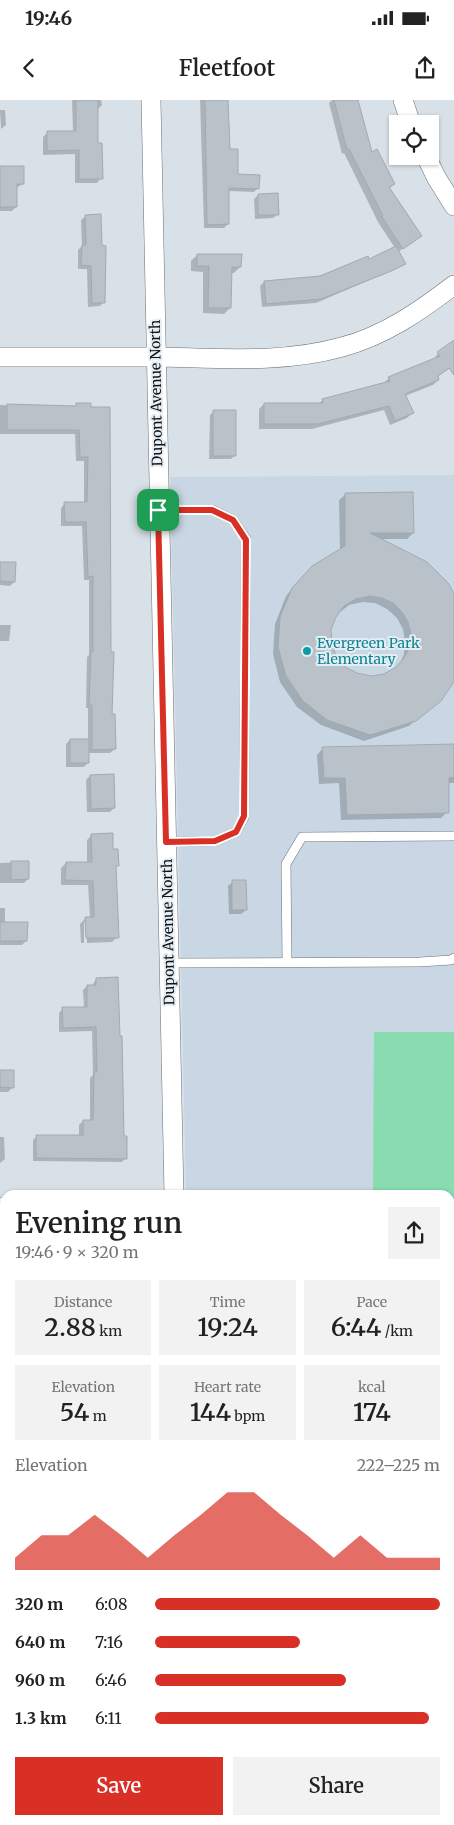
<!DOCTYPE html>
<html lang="en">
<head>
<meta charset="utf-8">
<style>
	:root { --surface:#fff; --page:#f2f2f2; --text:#222; --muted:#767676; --accent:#d93025 }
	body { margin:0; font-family:Merriweather,serif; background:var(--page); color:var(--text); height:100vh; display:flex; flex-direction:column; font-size:19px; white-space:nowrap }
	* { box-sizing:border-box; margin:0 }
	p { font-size:16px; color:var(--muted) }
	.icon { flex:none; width:28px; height:28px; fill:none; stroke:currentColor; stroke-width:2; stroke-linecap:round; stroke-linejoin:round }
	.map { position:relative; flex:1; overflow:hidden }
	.details { position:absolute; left:0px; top:1090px; width:455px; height:635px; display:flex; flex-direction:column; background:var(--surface); border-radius:15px 15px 0 0; box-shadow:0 1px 4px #0004 }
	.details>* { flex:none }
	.tools { position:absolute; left:389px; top:15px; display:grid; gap:10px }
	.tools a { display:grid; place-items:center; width:50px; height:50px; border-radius:0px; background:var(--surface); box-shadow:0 1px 4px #0004; font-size:25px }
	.pin { position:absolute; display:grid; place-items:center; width:42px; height:42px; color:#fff; margin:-21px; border-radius:10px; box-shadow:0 2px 8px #0006 }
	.round { display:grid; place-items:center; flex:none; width:52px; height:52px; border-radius:0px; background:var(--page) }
	.overview { display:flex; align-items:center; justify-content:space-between; height:85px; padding:0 15px }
	h1 { font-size:28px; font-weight:600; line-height:38px }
	.figures { display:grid; grid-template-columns:repeat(3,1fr); gap:8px; height:85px; padding:5px 15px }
	.figures div { display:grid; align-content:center; border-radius:0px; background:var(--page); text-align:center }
	.figures b { font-size:25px; font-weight:600 }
	.figures small { font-size:14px; font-weight:400 }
	.figures p { font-size:14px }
	.chart { height:140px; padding:10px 15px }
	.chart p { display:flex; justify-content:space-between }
	.chart svg { width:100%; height:90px; margin-top:5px; fill:var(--accent); opacity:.7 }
	.action { display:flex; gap:10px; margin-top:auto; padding:10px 15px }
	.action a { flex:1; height:58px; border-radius:0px; background:var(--accent); color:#fff; font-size:20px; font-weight:600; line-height:58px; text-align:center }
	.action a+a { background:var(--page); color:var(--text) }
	ul { padding:0 15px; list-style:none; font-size:16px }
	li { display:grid; grid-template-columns:80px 60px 1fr; align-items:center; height:38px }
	li i { height:12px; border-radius:6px; background:var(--accent) }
	.status { display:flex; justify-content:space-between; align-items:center; height:35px; padding:0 25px; background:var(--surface); direction:ltr }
	.status svg { height:14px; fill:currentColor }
	header { display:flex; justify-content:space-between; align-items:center; height:65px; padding:0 15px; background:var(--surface); font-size:22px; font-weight:600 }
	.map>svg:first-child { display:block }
</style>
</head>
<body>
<div class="status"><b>19:46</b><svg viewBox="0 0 49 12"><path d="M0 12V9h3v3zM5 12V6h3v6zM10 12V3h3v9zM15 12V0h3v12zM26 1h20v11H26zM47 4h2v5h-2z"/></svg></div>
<header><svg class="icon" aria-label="back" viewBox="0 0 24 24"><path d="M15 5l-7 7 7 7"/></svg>Fleetfoot<svg class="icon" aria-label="share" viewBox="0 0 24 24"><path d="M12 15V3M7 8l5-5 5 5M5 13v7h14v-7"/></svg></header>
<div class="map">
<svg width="454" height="1725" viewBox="0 0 454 1725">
	<rect width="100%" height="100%" fill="#d9e1e8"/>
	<path fill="#c9d7e4" d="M 454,375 L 454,1318 L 450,1320 L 450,1095 L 186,1095 L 170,377 Z"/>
	<path fill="#88dcb0" d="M 374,932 L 454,932 L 454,1205 L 450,1205 L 450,1095 L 373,1095 Z"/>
	<path fill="#0003" fill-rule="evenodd" d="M 72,0 L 101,0 L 102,5 L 98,9 L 97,44 L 101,78 L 97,83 L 75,83 L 75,54 L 43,55 L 43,37 L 47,33 L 73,32 Z
		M 200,0 L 227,0 L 228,50 L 237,75 L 258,88 L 254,92 L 228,91 L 228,124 L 224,128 L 204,128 Z
		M 332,0 L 356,0 L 371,53 L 394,84 L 389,89 L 421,136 L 398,152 L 404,164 L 400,167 L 316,203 L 262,207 L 260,186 L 264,182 L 320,177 L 368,161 L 395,148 L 378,122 L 344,53 L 342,54 L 329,3 Z
		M 0,10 L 5,10 L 6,25 L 1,29 Z
		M 0,67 L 23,84 L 16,88 L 16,107 L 12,111 L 0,111 Z
		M 258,95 L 278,114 L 273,118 L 255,119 L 254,99 Z
		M 86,116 L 104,202 L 100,206 L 88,207 L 87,169 L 78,169 L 78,150 L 82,146 L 81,120 Z
		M 197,155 L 240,167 L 234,173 L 230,173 L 230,208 L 224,214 L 203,213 L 203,172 L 191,171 L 191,161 Z
		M 454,242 L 454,265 L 437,277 L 438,280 L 433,285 L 405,296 L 412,313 L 407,318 L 390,325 L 384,310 L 312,329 L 259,329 L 259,309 L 264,304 L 318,304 L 323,300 L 384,283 L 389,278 L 434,259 L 438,253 Z
		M 77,304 L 90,304 L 115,649 L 110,653 L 88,653 L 88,663 L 84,667 L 66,667 L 66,644 L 70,640 L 88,640 L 88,608 L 86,608 L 87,557 L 89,555 L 89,480 L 84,480 L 82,426 L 61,426 L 61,408 L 65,403 L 84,403 L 84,361 L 76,361 L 75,334 L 0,334 L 0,305 L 74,307 Z
		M 214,311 L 235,355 L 231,359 L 209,359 L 210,315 Z
		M 346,394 L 413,433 L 407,439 L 379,439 L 454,497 L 454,579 L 440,600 L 409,626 L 364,641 L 321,625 L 297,607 L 280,582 L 273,554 L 275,524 L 286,496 L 306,473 L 340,451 L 339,400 ZM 363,502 L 375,503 L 387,509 L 397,518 L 403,529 L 405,541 L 404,554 L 399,566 L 384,575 L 371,577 L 357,575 L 344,568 L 335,557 L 330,544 L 330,530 L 335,516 L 349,505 Z
		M 0,463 L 14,482 L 10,486 L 0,485 Z
		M 0,525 L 11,525 L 9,541 L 0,541 Z
		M 454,645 L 454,683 L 447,683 L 447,712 L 441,718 L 341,720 L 339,683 L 319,684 L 317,655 L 323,648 Z
		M 90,676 L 114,708 L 110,712 L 87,712 L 86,680 Z
		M 92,735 L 112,751 L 117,766 L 115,768 L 117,837 L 112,842 L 87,843 L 86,822 L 84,822 L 84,843 L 81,843 L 80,824 L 86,818 L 90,818 L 88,785 L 61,785 L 61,768 L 66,763 L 87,764 L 87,740 Z
		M 27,762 L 28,779 L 24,783 L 0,783 L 0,763 Z
		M 233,782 L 246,810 L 241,814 L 229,814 L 228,786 Z
		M 0,808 L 5,808 L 5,823 L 26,841 L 22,845 L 0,845 Z
		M 96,879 L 126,1058 L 122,1062 L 33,1061 L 33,1040 L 37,1036 L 79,1036 L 79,1025 L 83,1021 L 90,1021 L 90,978 L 93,975 L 92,931 L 59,932 L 59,913 L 63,908 L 84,908 L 83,890 L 87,886 L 92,886 Z
		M 0,971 L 13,987 L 8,992 L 0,992 Z
		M 0,1037 L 4,1037 L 5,1059 L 0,1063 Z
		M 0,1403 L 5,1403 L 5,1661 L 0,1661 Z
		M 5,1690 L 5,1720 L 58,1720 L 58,1725 L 2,1725 L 1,1694 Z
		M 131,1720 L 156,1720 L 156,1725 L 131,1725 Z
		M 257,1720 L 282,1720 L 282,1725 L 257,1725 Z
		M 380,1720 L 403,1720 L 403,1725 L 380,1725 Z"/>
	<path fill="#bac2c9" stroke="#a2aab1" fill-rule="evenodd" d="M 76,0 L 98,0 L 98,43 L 102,43 L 103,79 L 79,79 L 79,50 L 47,51 L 47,31 L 76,31 Z
		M 205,0 L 228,0 L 230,49 L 238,49 L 238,74 L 260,75 L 259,89 L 229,88 L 229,124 L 207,125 Z
		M 334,0 L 358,0 L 372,52 L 377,49 L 395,84 L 389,87 L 422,136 L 403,149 L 382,117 L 383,116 L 349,49 L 347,50 Z
		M 0,66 L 24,66 L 24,84 L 17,84 L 17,107 L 0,107 Z
		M 278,93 L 279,115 L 258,115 L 258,94 Z
		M 101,114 L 102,145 L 106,146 L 105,203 L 92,203 L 91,166 L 81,165 L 82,145 L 86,145 L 85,115 Z
		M 396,146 L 406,164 L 389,172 L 321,199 L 266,204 L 264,181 L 320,176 L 368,156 L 369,159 Z
		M 197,154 L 242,154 L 241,167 L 232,167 L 231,208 L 208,208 L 209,166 L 197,166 Z
		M 454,240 L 454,275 L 449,268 L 438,276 L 439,280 L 405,294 L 414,313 L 395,321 L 389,306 L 318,324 L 264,324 L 264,303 L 323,303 L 322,299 L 390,281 L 388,277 L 440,256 L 437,252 Z
		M 76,303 L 91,303 L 91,307 L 110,307 L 111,552 L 114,552 L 112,614 L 115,614 L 116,649 L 92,650 L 92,605 L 89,605 L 91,551 L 93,552 L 93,476 L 88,477 L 86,422 L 65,422 L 64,402 L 87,402 L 88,357 L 80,357 L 79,330 L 7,330 L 7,304 L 76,306 Z
		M 213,310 L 236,310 L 236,356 L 213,356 Z
		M 413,392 L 414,433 L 370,433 L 427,462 L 449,484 L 454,494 L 454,582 L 441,601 L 416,621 L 370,635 L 327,620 L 303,601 L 286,576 L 278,547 L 280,517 L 292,488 L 312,466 L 345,446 L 345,393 ZM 370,496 L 382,498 L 393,503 L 402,512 L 408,522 L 411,534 L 410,547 L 404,558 L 396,567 L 384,574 L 371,576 L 357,573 L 345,567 L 336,556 L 332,543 L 331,530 L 336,517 L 344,506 L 356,499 Z
		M 0,462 L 16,462 L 15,482 L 0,481 Z
		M 70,639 L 89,639 L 89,663 L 70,663 Z
		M 454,644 L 454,677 L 449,678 L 449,713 L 347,715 L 345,678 L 324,678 L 322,647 Z
		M 114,674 L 115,708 L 91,709 L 90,675 Z
		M 113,733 L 113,749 L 118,749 L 119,766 L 116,766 L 119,838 L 86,838 L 85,817 L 94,817 L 93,781 L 65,780 L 66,762 L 92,762 L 91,734 Z
		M 11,761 L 29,761 L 29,779 L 11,780 Z
		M 232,780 L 246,780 L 247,810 L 232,810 Z
		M 0,822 L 28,822 L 27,841 L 0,841 Z
		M 118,877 L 120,936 L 122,936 L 124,1036 L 127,1036 L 127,1059 L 36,1058 L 36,1035 L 83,1035 L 83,1020 L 93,1020 L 94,972 L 97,972 L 96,927 L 63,928 L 62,907 L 87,907 L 87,885 L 96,885 L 96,878 Z
		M 0,970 L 14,970 L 14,988 L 0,987 Z"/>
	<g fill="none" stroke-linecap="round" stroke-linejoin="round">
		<defs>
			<path id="service" d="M 158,410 L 213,410 L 233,420 L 246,439 L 244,717 L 236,732 L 215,741 L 166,742
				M 287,862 L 286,764 L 302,737 L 454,736
				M 169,863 L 420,862 L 451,860 L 454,858
				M 0,1250 L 5,1252
				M 0,1294 L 5,1294"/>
			<path id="minor" d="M 151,0 L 174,1095
				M 403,0 L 411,24
				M 426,56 L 436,77 L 454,106
				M 0,257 C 52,257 104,257 156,257 C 219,258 281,264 342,247 C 384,236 420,211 454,185
				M 0,1107 L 5,1107
				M 450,1669 L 454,1718"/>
			<path id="tertiary" d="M 450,1334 L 454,1332
				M 0,1356 L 5,1356
				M 209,1720 L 209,1725"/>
		</defs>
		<use href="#service" stroke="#687076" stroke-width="10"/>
		<use href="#minor" stroke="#687076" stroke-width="20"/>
		<use href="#tertiary" stroke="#687076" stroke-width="25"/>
		<use href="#service" stroke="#fff" stroke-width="9"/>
		<use href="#minor" stroke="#fff" stroke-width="19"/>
		<use href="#tertiary" stroke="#fff" stroke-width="24"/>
	</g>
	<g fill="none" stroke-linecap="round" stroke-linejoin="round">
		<defs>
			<path id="route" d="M 158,410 L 212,410 L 233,420 L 246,440 L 244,716 L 236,732 L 215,741 L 166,742 Z"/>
		</defs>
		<use href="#route" stroke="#fff" stroke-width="10"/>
		<use href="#route" stroke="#d93025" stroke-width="6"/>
	</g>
	<circle fill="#0f9aa8" stroke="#e6eef5" stroke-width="2" cx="307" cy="551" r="5"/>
	<g text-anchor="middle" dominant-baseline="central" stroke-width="4" stroke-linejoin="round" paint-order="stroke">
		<g font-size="14" fill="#101215" stroke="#e6eef5">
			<text transform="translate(156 293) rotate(-91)">Dupont Avenue North</text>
			<text transform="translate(168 832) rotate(-91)">Dupont Avenue North</text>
		</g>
		<g font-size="14" fill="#0d838f" stroke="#e6eef5" text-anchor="start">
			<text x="317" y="543">Evergreen Park<tspan x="317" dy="16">Elementary</tspan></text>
		</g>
	</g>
</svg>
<div class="tools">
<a><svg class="icon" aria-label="locate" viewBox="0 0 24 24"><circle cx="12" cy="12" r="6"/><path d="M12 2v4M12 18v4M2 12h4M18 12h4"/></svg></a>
</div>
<div class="pin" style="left:158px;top:410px;background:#1e9e55"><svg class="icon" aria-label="arrive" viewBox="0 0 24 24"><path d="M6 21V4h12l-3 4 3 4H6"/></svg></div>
<section class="details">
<div class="overview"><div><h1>Evening run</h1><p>19:46 · 9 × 320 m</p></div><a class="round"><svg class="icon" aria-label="share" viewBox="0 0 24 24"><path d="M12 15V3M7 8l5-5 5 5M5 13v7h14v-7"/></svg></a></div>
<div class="figures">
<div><p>Distance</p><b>2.88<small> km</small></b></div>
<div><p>Time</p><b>19:24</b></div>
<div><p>Pace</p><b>6:44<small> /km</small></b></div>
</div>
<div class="figures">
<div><p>Elevation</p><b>54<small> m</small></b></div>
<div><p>Heart rate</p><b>144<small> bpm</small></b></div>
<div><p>kcal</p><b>174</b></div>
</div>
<div class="chart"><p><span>Elevation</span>222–225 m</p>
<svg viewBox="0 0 160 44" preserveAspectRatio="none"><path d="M0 44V38L10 27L20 27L30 17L40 27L50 38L60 27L70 17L80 6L90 6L100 17L110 27L120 38L130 27L140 38L150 38L160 38V44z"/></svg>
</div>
<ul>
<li><b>320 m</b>6:08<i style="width:100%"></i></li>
<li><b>640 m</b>7:16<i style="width:51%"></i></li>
<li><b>960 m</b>6:46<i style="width:67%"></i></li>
<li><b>1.3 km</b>6:11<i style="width:96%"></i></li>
</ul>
<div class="action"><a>Save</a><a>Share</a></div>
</section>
</div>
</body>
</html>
